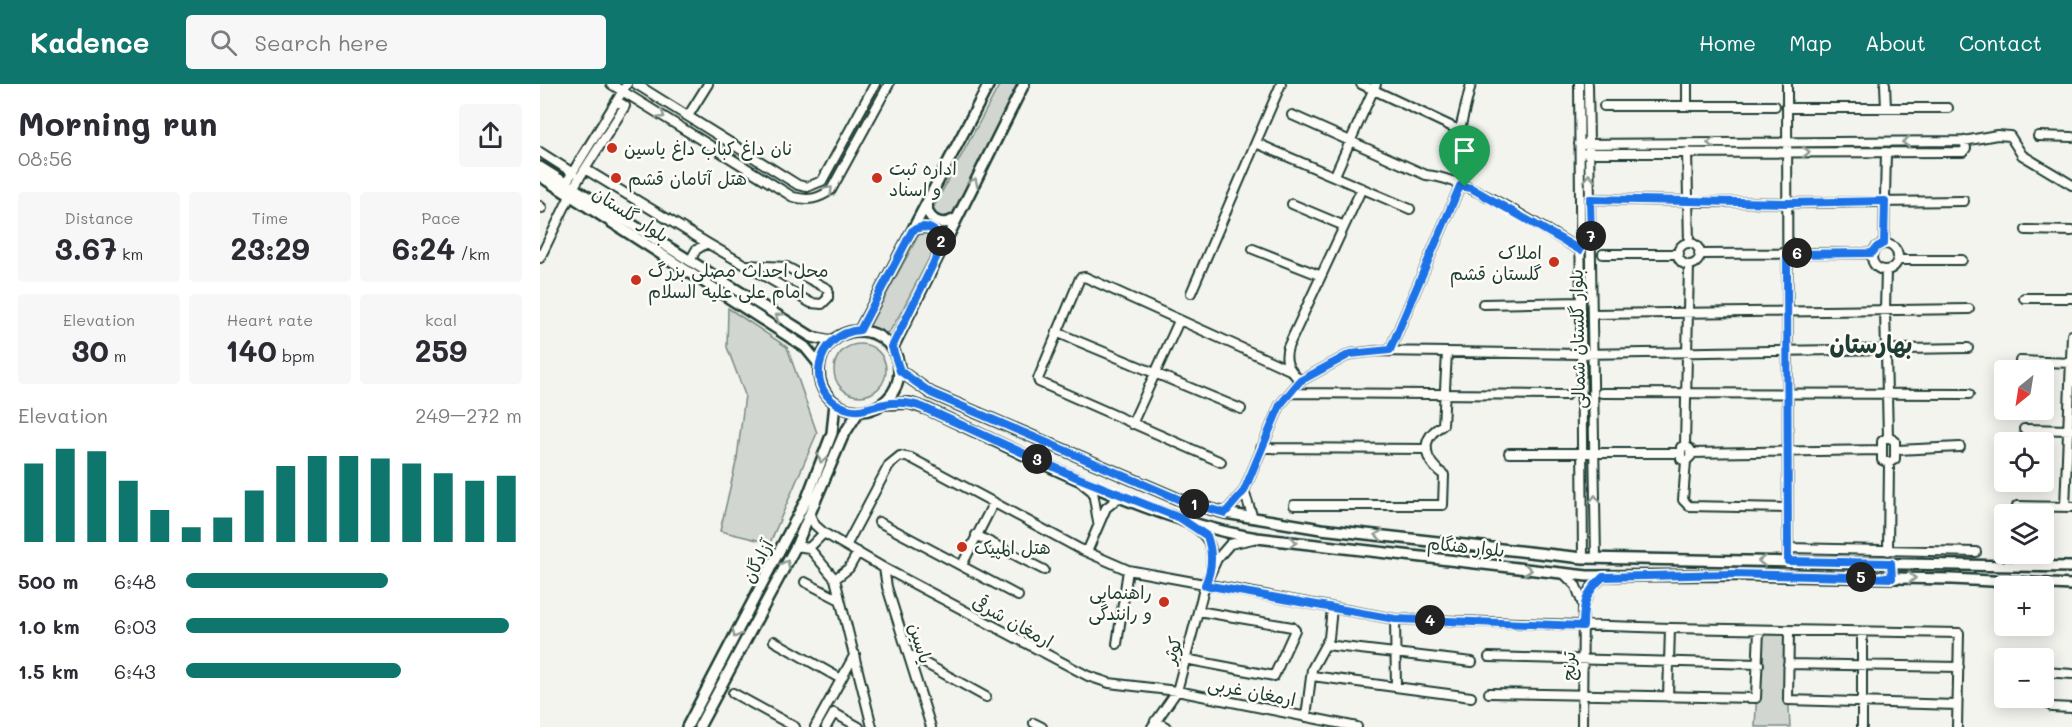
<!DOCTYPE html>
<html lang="en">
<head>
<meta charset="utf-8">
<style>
	:root { --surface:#fff; --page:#f7f7f7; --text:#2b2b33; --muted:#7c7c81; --accent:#0f766e }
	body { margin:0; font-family:Mali,"Playpen Sans Arabic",sans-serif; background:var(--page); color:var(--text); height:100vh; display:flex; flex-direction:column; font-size:22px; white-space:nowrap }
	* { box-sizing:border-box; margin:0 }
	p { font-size:20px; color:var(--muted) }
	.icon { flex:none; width:33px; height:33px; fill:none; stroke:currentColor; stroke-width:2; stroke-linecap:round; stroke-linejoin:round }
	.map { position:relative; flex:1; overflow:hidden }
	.details { display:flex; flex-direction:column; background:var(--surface); width:540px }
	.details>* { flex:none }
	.needle { width:39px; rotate:210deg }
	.tools { position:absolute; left:1454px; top:276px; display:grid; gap:12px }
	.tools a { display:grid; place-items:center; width:60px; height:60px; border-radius:6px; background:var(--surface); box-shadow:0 3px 15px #0003; font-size:30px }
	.pin { position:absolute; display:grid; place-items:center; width:51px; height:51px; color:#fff; margin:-62px -26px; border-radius:50% 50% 50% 0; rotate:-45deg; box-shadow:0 0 6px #0007 }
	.pin .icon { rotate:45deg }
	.km { position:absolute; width:30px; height:30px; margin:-15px; border-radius:50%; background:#222; color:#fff; font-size:16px; line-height:30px; text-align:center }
	.round { display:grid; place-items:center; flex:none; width:63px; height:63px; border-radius:6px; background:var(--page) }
	.summary { display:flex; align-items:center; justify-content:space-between; height:102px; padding:0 18px }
	h1 { font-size:33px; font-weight:800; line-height:45px }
	.metrics { display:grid; grid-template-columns:repeat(3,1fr); gap:9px; height:102px; padding:6px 18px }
	.metrics div { display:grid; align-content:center; border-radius:6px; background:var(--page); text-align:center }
	.metrics b { font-size:30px; font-weight:800 }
	.metrics small { font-size:16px; font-weight:400 }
	.metrics p { font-size:16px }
	.chart { height:168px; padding:12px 18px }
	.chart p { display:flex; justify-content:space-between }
	.chart svg { width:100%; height:108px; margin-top:6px; stroke:var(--accent); stroke-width:6 }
	ul { padding:0 18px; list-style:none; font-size:20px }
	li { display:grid; grid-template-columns:96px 72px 1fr; align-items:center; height:45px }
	li i { height:15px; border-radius:8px; background:var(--accent) }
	header { display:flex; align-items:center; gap:36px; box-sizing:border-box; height:84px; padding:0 30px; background:var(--accent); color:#fff }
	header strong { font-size:28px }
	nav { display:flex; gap:33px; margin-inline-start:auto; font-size:21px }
	.search { width:420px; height:54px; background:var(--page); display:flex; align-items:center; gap:15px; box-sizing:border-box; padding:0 21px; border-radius:6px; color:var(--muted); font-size:22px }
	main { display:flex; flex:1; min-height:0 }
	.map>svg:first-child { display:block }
</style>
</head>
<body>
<header>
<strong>Kadence</strong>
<div class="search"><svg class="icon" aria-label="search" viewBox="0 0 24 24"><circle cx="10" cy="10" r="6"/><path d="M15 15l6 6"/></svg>Search here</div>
<nav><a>Home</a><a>Map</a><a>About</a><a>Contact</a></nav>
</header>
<main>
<section class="details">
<div class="summary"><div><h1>Morning run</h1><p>08:56</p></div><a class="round"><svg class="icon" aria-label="share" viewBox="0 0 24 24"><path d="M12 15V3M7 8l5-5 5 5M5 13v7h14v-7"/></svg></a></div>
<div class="metrics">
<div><p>Distance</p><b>3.67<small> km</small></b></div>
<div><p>Time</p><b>23:29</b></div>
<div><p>Pace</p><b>6:24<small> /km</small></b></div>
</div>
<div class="metrics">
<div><p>Elevation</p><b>30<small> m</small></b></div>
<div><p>Heart rate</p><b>140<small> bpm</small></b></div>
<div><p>kcal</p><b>259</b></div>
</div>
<div class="chart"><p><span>Elevation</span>249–272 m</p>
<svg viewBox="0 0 160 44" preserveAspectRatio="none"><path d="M5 44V12M15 44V6M25 44V7M35 44V19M45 44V31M55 44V38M65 44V34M75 44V23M85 44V13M95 44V9M105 44V9M115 44V10M125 44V12M135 44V16M145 44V19M155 44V17"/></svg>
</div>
<ul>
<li><b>500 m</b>6:48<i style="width:60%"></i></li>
<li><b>1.0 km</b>6:03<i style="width:96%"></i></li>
<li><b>1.5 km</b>6:43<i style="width:64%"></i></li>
</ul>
</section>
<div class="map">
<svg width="1532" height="643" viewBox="0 0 1532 643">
	<rect width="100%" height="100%" fill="#f4f4ef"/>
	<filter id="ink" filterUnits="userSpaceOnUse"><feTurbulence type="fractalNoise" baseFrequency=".0167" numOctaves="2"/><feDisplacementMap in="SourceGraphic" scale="12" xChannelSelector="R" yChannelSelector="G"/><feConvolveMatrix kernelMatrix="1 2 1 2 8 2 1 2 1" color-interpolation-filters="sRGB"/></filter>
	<g filter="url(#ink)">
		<path fill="#d1d6d1" stroke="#788a82" stroke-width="1.5" d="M 460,0 L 480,0 L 359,232 L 350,247 L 345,250 L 329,243 Z
			M 188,224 L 247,263 L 277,349 L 230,459 L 180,447 L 197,374 L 205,311 L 187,263 Z
			M294 286a26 26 0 1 1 52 0a26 26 0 1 1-52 0Z
			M 1245,546 L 1250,643 L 1215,643 L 1220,547 Z"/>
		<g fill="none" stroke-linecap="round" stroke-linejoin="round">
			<defs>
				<path id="minor" d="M 71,0 L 253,113 C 269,117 278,115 291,106 L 349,0
					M 96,0 L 258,101 L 267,103 L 282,97 L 335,0
					M 821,0 L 919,46
					M 1039,0 L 1043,474
					M 1048,0 L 1056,474
					M 1147,0 L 1147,22
					M 1247,0 L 1248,477
					M 1345,0 L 1346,24
					M 1064,22 L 1235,22
					M 1247,24 L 1408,24
					M 752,31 L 886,91 C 927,94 1002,144 1040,166
					M 148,32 L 168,0
					M 1498,52 L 1532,53
					M 716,59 L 870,125
					M 1039,60 L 1424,57 L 1457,51 L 1470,52 L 1482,71 L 1532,101
					M 0,68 L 33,89
					M 1147,68 L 1149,159
					M 1046,69 L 1423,68 L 1426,64 L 1424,57
					M 45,85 L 85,22 L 77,17
					M 795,91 L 836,0
					M 26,99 L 87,0
					M 33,104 L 45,85 L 167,159
					M 1050,115 L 1247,119 L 1424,117
					M 752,120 L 802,141
					M 0,122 L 2,124
					M 1486,146 L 1532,147
					M 1344,159 L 1346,68
					M1138 170a11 11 0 1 1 22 0a11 11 0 1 1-22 0Z
					M1332 173a13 13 0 1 1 26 0a13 13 0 1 1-26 0Z
					M 713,165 L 779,191
					M 1063,170 L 1139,170
					M 1159,170 L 1332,169
					M 0,174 L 31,110
					M 1358,176 L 1422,176
					M 150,177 L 156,166 L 167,159 L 271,219 L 282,220 L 288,214 L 288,205 L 247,183 L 207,181
					M 1346,186 L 1345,226 L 1348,353 L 1355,357 L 1355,375 L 1349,379 L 1342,376 L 1342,357 L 1348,353
					M 651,209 L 741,0
					M 1484,214 L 1532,214
					M 943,220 L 1041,218
					M 1052,230 L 1429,225
					M 516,248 L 701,325
					M 850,266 L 920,102 L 916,62 L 931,0
					M 1480,277 L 1532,279
					M 760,297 C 750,286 743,279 748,263 L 822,104
					M 750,309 L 1027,311
					M 1062,309 L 1429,310
					M 592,340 L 639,237
					M 1484,345 L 1531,346
					M 1145,361 L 1150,365 L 1151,372 L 1146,377 L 1141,375 L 1141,363 L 1145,361 L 1149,181
					M 721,364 L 887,365
					M 1357,366 L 1420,363
					M 969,369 L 1140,369
					M 1150,369 L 1341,366
					M 1146,377 L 1143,416 L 1149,422 L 1248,424
					M 681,378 L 499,298 L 498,295 L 540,194 L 545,193 L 750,286
					M 543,400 L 553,408 L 558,438
					M 704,407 L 713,434
					M 754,421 L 903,421 L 904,391 C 884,377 878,355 903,341 L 907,269
					M 1477,422 L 1532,423
					M 1525,423 L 1532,251
					M 685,429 L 704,407 L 740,321 L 760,297 L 810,270 L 837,267 L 1041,270 L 1428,264
					M 270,431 L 275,441 L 284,449 L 344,484 L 548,592 L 569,599 L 637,607 L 817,643
					M 339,438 L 478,512
					M 651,441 C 668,451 674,463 671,483
					M 436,451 L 504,486
					M 256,462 L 269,464 L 295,495 L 332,643
					M 306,462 L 349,381 L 360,372 L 371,374 L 540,465 L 588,486 L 855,535 L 1130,544 L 1419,549 L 1417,643
					M 269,464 L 284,449
					M 1248,464 L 1436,468
					M 1348,467 L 1349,379
					M 547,468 L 566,424 L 581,412
					M 422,481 L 454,418
					M 344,484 L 347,503 L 391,643
					M 1024,490 L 1036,502 L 1043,521 L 1042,643
					M 295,495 L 309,484 L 318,468
					M 265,498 L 300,516
					M 1044,520 L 1051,504 L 1063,493
					M 855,535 L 856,603
					M 1249,547 L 1248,616 L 1417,621
					M 234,557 L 301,595
					M 577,560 L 588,486
					M 786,561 L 932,578
					M 370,571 L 446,613
					M 949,573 L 1219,580
					M 645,575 L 734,592 L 755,546 L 752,543 L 658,527
					M 1248,580 L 1419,583
					M 1506,588 L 1532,590
					M 772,592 L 931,613
					M 193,609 L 255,643
					M 949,609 L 1216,614 L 1219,546
					M 1128,613 L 1130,544
					M 1512,623 L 1532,624
					M 766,633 L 772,585 L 789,554 L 792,524
					M 615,637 L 626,643
					M 494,639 L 502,643
					M 275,643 L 315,570
					M 286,643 L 294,629 L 319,643
					M 612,643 L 637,607 L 665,501 L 677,475 L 690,460 L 713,455
					M 1322,643 L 1322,548"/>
				<path id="major" d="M 0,83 L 272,253 L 291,257
					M 0,92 L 265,263 L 279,280
					M 387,119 C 386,135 400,144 415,135
					M 372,147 C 386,138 401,146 401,164
					M 320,246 L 449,0
					M279 287a40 40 0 1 1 80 0a40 40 0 1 1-80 0Z
					M 353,263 L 484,0
					M 360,287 L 391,309 L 645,418 L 685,429 L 781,445 L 1043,474 L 1532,483
					M 343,320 L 369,319 L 387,325 C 490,372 606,436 717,454 L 1047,492 L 1192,491 L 1412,495 L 1532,501
					M 147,643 L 267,414 L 292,349 L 295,319
					M 159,643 L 256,462 L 303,352 L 319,327"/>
			</defs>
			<use href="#minor" stroke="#1f3d34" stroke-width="12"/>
			<use href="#major" stroke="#1f3d34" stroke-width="14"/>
			<use href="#minor" stroke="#fdfcf7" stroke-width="8"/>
			<use href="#major" stroke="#fdfcf7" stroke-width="9"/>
		</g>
		<defs><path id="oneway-chevron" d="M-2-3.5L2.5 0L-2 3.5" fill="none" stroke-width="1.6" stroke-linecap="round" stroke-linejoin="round" transform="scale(1.5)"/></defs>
		<g stroke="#8e9c96">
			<use href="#oneway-chevron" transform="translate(121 31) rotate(32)"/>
			<use href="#oneway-chevron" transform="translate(1366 58) rotate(180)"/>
			<use href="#oneway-chevron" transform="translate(1171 59) rotate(180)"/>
			<use href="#oneway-chevron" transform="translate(1266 68)"/>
			<use href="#oneway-chevron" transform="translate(1049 94) rotate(-91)"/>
			<use href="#oneway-chevron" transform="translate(434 98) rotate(-63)"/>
			<use href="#oneway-chevron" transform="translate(289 106) rotate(-45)"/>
			<use href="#oneway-chevron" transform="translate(239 233) rotate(-148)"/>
			<use href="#oneway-chevron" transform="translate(282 375) rotate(111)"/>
			<use href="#oneway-chevron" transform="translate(1055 415) rotate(-91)"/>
			<use href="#oneway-chevron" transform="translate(839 451) rotate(-174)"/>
			<use href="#oneway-chevron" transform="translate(753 458) rotate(7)"/>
			<use href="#oneway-chevron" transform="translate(1222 477) rotate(-179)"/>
			<use href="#oneway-chevron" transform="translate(246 480) rotate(-62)"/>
			<use href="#oneway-chevron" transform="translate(988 486) rotate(6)"/>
			<use href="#oneway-chevron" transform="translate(1372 494) rotate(1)"/>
			<use href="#oneway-chevron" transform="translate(196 550) rotate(118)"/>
		</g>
	</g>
	<g fill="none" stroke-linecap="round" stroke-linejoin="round" filter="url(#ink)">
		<defs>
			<path id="route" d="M 920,102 L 931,104 L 1040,166 L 1040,153 L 1051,153 L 1050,115 L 1247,119 L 1345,117 L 1344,159 L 1337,163 L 1332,169 L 1247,170 L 1248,477 L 1351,479 L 1352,494 L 1192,490 L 1063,493 C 1046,508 1043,520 1043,542 L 855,535 L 665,501 C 673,484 673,469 667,452 L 640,434 L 536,393 L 382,323 C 371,319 357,318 345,320 C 330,322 321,330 305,324 C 262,308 276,249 320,246 L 372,147 C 381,141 390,142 398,150 L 401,164 L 352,263 L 360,287 L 391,309 L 645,418 L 685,429 L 704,407 L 740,321 L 760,297 L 810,270 L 850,266 Z"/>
		</defs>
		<use href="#route" stroke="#fff" stroke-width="12"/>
		<use href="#route" stroke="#1a73e8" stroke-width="8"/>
	</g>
	<g fill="#c8321e" stroke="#fdfcf7" stroke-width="2">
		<circle cx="72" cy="64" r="6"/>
		<circle cx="76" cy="94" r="6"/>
		<circle cx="337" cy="94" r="6"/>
		<circle cx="1014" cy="178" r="6"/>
		<circle cx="96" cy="196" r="6"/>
		<circle cx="422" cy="463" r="6"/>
		<circle cx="624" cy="518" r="6"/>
	</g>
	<g text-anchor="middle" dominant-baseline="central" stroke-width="5" stroke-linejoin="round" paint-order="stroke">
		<g font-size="18" fill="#1f3d34" stroke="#fdfcf7" text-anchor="start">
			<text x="84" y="64">نان داغ كباب داغ ياسين</text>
			<text x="349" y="84">اداره ثبت<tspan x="349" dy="21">و اسناد</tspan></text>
			<text x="88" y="94">هتل آتامان قشم</text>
			<text x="1002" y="168" text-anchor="end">املاک<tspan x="1002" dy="21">گلستان قشم</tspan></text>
			<text x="108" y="186">محل احداث مصلی بزرگ<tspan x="108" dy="21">امام علی علیه السلام</tspan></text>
			<text x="434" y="463">هتل المپیک</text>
			<text x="612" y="508" text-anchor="end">راهنمایی<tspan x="612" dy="21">و رانندگی</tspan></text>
		</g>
		<g font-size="18" fill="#1f3d34" stroke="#fdfcf7">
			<text transform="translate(91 130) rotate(33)">بلوار گلستان</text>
			<text transform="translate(1037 255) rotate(-91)">بلوار گلستان شمالی</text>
			<text transform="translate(926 462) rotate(6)">بلوار هنگام</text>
			<text transform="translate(217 477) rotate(-62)">آزادگان</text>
			<text transform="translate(473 537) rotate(29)">ارمغان شرقی</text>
			<text transform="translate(381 559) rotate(73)">یاسین</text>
			<text transform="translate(632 566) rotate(-75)">کوثر</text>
			<text transform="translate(1028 582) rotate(-89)">ترنج</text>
			<text transform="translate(712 607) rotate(11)">ارمغان غربی</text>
		</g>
		<g font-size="24" font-weight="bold" fill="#1f3d34" stroke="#fdfcf7">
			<text x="1331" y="259">بهارستان</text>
		</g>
	</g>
</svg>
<div class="tools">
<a><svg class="needle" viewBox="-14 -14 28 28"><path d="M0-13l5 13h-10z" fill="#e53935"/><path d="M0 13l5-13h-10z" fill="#7c7c81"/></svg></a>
<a><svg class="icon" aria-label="locate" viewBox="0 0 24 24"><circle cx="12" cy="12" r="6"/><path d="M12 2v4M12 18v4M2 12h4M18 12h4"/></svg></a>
<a><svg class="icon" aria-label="layers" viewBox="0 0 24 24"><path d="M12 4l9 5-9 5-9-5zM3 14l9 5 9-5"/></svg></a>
<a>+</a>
<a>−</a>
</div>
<div class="pin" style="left:925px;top:103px;background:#1e9e55"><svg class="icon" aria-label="arrive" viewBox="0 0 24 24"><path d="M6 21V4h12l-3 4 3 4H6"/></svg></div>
<b class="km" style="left:654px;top:420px">1</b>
<b class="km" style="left:401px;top:157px">2</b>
<b class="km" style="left:497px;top:375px">3</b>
<b class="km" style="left:890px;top:536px">4</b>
<b class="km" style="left:1321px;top:493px">5</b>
<b class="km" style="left:1257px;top:169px">6</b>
<b class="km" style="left:1051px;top:152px">7</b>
</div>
</main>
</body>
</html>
